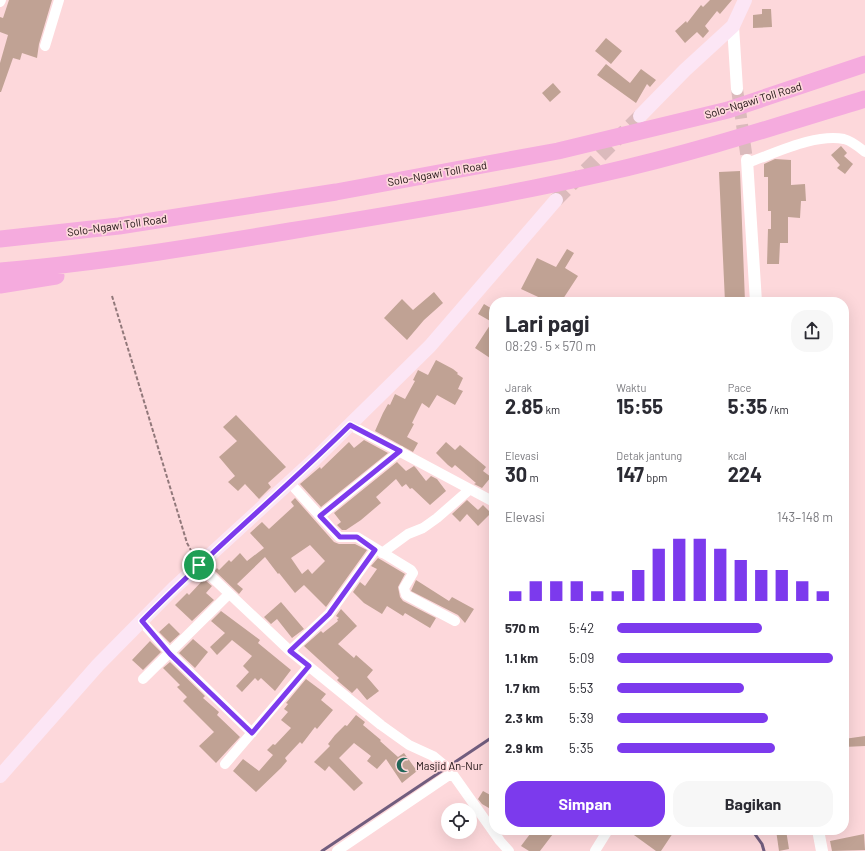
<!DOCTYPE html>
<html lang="id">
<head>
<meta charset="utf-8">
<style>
	:root { --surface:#fff; --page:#f7f7f7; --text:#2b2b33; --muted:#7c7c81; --accent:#7c3aed }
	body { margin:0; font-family:Barlow,sans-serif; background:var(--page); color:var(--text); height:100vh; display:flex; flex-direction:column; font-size:15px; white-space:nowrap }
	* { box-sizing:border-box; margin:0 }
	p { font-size:13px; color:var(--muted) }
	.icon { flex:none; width:22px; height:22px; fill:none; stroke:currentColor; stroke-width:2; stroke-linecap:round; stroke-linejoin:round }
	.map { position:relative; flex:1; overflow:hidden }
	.drawer { position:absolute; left:489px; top:297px; width:360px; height:538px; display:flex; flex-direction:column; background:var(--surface); border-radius:16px; box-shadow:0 4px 16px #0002 }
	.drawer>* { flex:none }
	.tools { position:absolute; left:441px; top:803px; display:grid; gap:8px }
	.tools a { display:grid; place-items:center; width:36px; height:36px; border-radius:50%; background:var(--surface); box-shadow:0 4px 16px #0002; font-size:20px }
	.pin { position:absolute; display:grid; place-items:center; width:34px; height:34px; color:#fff; margin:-17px; border:2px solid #fff; border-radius:50%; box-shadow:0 1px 4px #0007 }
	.round { display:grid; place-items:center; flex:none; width:42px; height:42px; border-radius:16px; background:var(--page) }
	.headline { display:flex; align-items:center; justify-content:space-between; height:68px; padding:0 16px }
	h1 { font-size:22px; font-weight:700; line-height:30px }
	.metrics { display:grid; grid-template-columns:repeat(3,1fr); gap:6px; height:68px; padding:4px 16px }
	.metrics div { display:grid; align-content:center }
	.metrics b { font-size:20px; font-weight:700 }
	.metrics small { font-size:11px; font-weight:400 }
	.metrics p { font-size:11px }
	.chart { height:112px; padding:8px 16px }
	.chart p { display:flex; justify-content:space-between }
	.chart svg { width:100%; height:72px; margin-top:4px; stroke:var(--accent); stroke-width:6 }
	.action { display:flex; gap:8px; margin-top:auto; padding:8px 16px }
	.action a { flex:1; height:46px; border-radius:16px; background:var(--accent); color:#fff; font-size:16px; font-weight:700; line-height:46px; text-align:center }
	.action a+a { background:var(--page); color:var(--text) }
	ul { padding:0 16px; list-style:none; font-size:13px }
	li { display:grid; grid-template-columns:64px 48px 1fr; align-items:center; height:30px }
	li i { height:10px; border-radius:5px; background:var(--accent) }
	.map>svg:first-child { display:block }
</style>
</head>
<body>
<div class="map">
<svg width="865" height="851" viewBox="0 0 865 851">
	<rect width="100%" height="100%" fill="#fdd8db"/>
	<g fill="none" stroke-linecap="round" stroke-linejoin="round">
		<path stroke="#715d7e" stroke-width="3" d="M 752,830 L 762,844 L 764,851
			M 322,851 L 494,736"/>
	</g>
	<path fill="#c0a294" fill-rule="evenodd" d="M 9,0 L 52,0 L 39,44 L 37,58 L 22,53 L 20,60 L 13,58 L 1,92 L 0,92 L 0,63 L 8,35 L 0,32 L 0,17 L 3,18 Z
		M 710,0 L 732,0 L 720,14 L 717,11 L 705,26 L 709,31 L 703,38 L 697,32 L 685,43 L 675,31 L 686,21 L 687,23 L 701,5 L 703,7 Z
		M 762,9 L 771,9 L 772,27 L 753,28 L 753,15 L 762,14 Z
		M 606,38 L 622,51 L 611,64 L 595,51 Z
		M 606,64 L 630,83 L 641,69 L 656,80 L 650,87 L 647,84 L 636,103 L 597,75 Z
		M 553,83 L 561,92 L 550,102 L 542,93 Z
		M 841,146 L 847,153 L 844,156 L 853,164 L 845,174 L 837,168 L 840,165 L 831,155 Z
		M 775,159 L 791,160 L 791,185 L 805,184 L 806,201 L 801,201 L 800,218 L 788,217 L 788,243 L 780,243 L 779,264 L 767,264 L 768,229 L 771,229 L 771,211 L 768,211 L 768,177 L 764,177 L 764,164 Z
		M 740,171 L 745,302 L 725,302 L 719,172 Z
		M 567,249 L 574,253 L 565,268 L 578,276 L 561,302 L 549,302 L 521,289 L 537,258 L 556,267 Z
		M 434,292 L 443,303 L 424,320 L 407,340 L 384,318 L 402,299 L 413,310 Z
		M 484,304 L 494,310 L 494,352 L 490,358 L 475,348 L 492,322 L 478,314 Z
		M 436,360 L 453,369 L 458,373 L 457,374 L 463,378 L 458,389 L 463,391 L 455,405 L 437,395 L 429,408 L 422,403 L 412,423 L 414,424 L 407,437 L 418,443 L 413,452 L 375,431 L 383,413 L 388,404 L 390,405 L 395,394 L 405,399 L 415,381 L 413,380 L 418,370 L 428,375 Z
		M 236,415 L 286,467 L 268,483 L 271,487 L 259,499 L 245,484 L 238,491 L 228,482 L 235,476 L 219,457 L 237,441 L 223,427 Z
		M 364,440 L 388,453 L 321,507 L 300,484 L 320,467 L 321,469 L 349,442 L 354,448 Z
		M 446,442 L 455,450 L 460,445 L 486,467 L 483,471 L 491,477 L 482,488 L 474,484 L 476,483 L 455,465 L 452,468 L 448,465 L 436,453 Z
		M 397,462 L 406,471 L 414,466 L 416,468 L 426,481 L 431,476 L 437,479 L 446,491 L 430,505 L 412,488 L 410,489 L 406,484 L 402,487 L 396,479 L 376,497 L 381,503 L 361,520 L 346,530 L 342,530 L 337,525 L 341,522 L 334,513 Z
		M 295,498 L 334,542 L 339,544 L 355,544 L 367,550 L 326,607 L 304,585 L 295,593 L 279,573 L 278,574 L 265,557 L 237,584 L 243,589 L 239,594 L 215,571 L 217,568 L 219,570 L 229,560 L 231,562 L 240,553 L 247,561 L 264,548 L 250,533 L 262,522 L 269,529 L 294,506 L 291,502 ZM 310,545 L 325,561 L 312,574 L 308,569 L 302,574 L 291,558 Z
		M 467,500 L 478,510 L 483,505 L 491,513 L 478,526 L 467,514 L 460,522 L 452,514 Z
		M 378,558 L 405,574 L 398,587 L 400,597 L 403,601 L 436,618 L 430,628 L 405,613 L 403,616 L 387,606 L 382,614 L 364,603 L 353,592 L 360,582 L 365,586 L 377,569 L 371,566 Z
		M 203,580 L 204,582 L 206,581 L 212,586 L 206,593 L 214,600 L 192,621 L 175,605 L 187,593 L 189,595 Z
		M 416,580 L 449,601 L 452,597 L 474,609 L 465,623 L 458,615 L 411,591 Z
		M 281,602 L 304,629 L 292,638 L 277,619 L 271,624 L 264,617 Z
		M 341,609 L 357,626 L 338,644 L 354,658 L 356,655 L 373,670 L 367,677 L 379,691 L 367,700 L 357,688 L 352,693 L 339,682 L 337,680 L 339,678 L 304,646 L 321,631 L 323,633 L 338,621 L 337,619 L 339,618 L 336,616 Z
		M 221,611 L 260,640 L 258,643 L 291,670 L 275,691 L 261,678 L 258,681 L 255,678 L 242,692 L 236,686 L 249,672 L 243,666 L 252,656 L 232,640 L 217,655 L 210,647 L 225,633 L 211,621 Z
		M 169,623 L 180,634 L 170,643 L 159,632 Z
		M 193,639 L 208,652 L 195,668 L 179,653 Z
		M 150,641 L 161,652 L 143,670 L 132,660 Z
		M 170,662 L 205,696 L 203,698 L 219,712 L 217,715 L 240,737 L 216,763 L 199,746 L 214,732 L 183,701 L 187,697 L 177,687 L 180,685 L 163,668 Z
		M 306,679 L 326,694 L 321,700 L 333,710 L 317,729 L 315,727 L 302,744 L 300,742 L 285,758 L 287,761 L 281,768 L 256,792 L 233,771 L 243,759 L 259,771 L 273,755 L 267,750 L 273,744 L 275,745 L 291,728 L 281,720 L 288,712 L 284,709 L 288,704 L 286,703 Z
		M 356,715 L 365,722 L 363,725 L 381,740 L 380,741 L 398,757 L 404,753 L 417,771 L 402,783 L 386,759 L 377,769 L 367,761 L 371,756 L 354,743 L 339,758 L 363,783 L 354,791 L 329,766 L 325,771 L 314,762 L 330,746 L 328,744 L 335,735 L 345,725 L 347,726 Z
		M 865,736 L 865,746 L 844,747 L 844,739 Z
		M 483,791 L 494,797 L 494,811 L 482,804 L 478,799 Z
		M 533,830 L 541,833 L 544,830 L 556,830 L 540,851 L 529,851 L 521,846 Z
		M 627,830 L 675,830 L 661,851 L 656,851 Z
		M 776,830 L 786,830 L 789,849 L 779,851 Z
		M 864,834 L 865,850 L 832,851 L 830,841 Z"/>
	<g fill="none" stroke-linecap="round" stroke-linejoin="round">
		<path stroke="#dbbabc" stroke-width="12" stroke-dasharray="12 6" stroke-linecap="butt" d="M 737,89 L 747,160"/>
		<path stroke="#dbbabc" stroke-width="14" stroke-dasharray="14 7" stroke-linecap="butt" d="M 556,200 L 640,116"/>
		<path stroke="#91787a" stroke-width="2" stroke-dasharray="4 2" stroke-linecap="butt" d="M 112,296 L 187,543 L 193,554"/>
		<path stroke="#fff" stroke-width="10" d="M 0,2 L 1,0
			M 45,46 L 59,0
			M 747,163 C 774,154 815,133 844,139 C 852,141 859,147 865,152
			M 350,425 L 494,502
			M 290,483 L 339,537 L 357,537 L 411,570 L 413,573 L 404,588 L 406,595 L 455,621
			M 320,516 L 400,451
			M 382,553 L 408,534 L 423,528 L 437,518 L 469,490
			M 199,565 L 290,651 L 381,725 L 409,745 L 433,756 L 449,769 L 500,841 L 509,851
			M 141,621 L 170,653 L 252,733
			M 290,651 L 329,614 L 375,550
			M 143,679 L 229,594
			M 225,764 L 309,666
			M 337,851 L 452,773
			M 595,851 L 608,830"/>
		<path stroke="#fff" stroke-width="12" d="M 733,26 L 737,89
			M 747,160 L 756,302
			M 818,830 L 822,851"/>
		<path stroke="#fce6f5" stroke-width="14" d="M 640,116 L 685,70 L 733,26 L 745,0
			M 0,776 L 98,665 L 174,588 L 315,459 L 430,346 L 556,200"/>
		<path stroke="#f5abde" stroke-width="17" d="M 0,239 L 119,226 L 336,192 L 558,151 L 728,110 L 865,64
			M 0,271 C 97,263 194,247 290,231 C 394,214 498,197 600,174 C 690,154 777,126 865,99
			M 0,285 L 56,276"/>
	</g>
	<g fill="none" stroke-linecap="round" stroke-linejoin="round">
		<defs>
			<path id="route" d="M 350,425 L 400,451 L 320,516 L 340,537 L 357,537 L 375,550 L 329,614 L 290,651 L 309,666 L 252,733 L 170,654 L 142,621 C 209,553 282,492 350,425 Z"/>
		</defs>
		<use href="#route" stroke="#fff" stroke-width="8"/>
		<use href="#route" stroke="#7c3aed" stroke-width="5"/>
	</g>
	<defs>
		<symbol id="mosque-bare" viewBox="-9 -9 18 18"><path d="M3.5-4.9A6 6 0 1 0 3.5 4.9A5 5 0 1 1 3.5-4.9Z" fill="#216658" stroke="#fdd8db" stroke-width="2.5" paint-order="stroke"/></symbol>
	</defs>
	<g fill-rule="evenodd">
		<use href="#mosque-bare" x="393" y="754" width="22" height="22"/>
	</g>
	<g text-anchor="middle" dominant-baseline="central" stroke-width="3.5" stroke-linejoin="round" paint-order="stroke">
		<g font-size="11" fill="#1a0e0f" stroke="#fdd8db">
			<text transform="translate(753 100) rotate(-17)">Solo–Ngawi Toll Road</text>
			<text transform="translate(437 173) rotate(-10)">Solo–Ngawi Toll Road</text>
			<text transform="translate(117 225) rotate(-8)">Solo–Ngawi Toll Road</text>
		</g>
		<g font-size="11" fill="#1a0e0f" stroke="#fdd8db" text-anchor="start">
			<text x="416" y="765">Masjid An-Nur</text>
		</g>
	</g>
</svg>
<div class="tools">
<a><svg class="icon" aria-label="locate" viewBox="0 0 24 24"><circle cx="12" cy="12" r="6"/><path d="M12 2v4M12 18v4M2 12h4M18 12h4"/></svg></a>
</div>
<div class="pin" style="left:199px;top:565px;background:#1e9e55"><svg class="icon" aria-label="arrive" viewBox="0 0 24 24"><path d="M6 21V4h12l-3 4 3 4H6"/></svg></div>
<section class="drawer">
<div class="headline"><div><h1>Lari pagi</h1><p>08:29 · 5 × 570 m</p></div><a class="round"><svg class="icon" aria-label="share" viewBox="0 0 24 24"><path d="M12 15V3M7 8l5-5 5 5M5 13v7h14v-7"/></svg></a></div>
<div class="metrics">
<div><p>Jarak</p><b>2.85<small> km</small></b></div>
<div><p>Waktu</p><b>15:55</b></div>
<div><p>Pace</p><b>5:35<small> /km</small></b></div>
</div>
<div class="metrics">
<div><p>Elevasi</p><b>30<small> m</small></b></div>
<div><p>Detak jantung</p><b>147<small> bpm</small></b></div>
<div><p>kcal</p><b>224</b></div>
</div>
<div class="chart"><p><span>Elevasi</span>143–148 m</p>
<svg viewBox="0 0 160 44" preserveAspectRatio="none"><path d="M5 44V38M15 44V32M25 44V32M35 44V32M45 44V38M55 44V38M65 44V25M75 44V12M85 44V6M95 44V6M105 44V12M115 44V19M125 44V25M135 44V25M145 44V32M155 44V38"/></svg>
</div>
<ul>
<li><b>570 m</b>5:42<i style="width:67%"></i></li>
<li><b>1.1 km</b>5:09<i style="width:100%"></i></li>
<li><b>1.7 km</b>5:53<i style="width:59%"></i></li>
<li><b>2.3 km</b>5:39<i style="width:70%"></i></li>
<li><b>2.9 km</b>5:35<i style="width:73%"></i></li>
</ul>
<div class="action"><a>Simpan</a><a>Bagikan</a></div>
</section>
</div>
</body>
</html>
